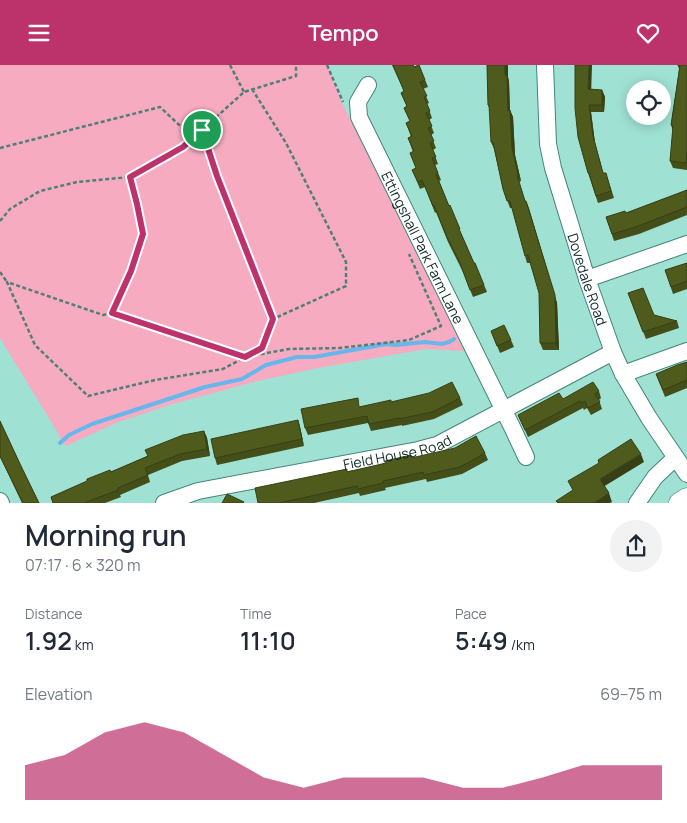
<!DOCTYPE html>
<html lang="en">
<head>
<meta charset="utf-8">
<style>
	:root { --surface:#fff; --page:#f2f2f3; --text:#1f2937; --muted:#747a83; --accent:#bc326b }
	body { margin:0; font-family:Manrope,sans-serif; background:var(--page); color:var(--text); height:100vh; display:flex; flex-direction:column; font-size:19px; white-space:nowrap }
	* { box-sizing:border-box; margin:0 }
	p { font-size:16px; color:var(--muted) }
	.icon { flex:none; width:28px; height:28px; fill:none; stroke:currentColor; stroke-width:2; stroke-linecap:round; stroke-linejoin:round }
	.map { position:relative; height:438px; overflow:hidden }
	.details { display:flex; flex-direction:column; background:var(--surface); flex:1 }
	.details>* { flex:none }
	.controls { position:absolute; left:626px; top:15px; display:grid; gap:10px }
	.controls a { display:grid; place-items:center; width:45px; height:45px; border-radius:50%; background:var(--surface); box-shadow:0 2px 12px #0003; font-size:25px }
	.pin { position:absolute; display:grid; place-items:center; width:42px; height:42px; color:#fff; margin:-21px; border:2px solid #fff; border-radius:50%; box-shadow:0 1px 5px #0007 }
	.round { display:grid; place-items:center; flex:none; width:52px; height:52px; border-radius:26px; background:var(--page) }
	.overview { display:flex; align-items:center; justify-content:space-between; height:85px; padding:0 25px }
	h1 { font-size:28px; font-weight:600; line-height:38px }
	.stats { display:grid; grid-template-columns:repeat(3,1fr); gap:8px; height:85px; padding:5px 25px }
	.stats div { display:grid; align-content:center }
	.stats b { font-size:25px; font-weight:600 }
	.stats small { font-size:14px; font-weight:400 }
	.stats p { font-size:14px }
	.chart { height:140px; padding:10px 25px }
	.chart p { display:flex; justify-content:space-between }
	.chart svg { width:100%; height:90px; margin-top:5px; fill:var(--accent); opacity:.7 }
	header { display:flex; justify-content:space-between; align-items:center; height:65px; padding:0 25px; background:var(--accent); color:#fff; font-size:22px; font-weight:600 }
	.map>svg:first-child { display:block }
</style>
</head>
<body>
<header><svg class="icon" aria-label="menu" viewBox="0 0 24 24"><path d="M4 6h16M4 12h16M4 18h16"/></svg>Tempo<svg class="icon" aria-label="heart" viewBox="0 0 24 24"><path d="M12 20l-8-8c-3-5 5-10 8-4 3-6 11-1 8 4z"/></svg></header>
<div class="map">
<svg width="687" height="438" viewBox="0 0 687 438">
	<rect width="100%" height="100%" fill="#9fe1d3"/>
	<path fill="#f6abc1" d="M 0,0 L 328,0 L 342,38 L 451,256 L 464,286 L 426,284 L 318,303 L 258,316 L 169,340 L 116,358 L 66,381 L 63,378 L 61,379 L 59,377 L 61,373 L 0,273 Z"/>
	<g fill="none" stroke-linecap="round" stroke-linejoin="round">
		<path stroke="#68b7ec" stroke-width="4" d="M 60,378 L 69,370 L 92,359 L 205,322 L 242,314 L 266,300 L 297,292 L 314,292 L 386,279 L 395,280 L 425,277 L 442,279 L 449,277 L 454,274"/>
		<defs>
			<g id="minor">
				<path id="s1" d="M 545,0 L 548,79 L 553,103 L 587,214 L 613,287 L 623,309 L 649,353 L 687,409"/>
				<path id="s2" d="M 368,20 L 358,37 L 359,52 L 513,364 L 526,392"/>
				<path d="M 587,214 L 687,179"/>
				<path d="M 623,309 L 687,286"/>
				<path d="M 0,436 L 1,438"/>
				<path id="s3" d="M 164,438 L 198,426 L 418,385 L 437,380 L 613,287"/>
				<path d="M 637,438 L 655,412 L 675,393"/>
			</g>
			<path id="major" d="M 679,438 L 687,433"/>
		</defs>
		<use href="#minor" stroke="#448579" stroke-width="18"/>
		<use href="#major" stroke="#448579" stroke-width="21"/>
		<path stroke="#517f75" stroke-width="2.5" stroke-dasharray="4 2.5" stroke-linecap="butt" d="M 230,0 L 244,27
			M 327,0 L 343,37
			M 252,24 L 286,78 L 346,197 L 346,221 L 273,254
			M 0,83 L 160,42 L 193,73
			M 130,112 L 137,139 L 143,169 L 131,206 L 112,248 L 103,250 L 7,217 L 35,280 L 88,331 L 155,315 L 223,304 L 262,283 L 273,254 L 217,111 L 202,65
			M 0,156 L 10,144 L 40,126 L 77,117 L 130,112 L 183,82 L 244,27 L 296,11 L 296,0
			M 0,207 L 7,217
			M 112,248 L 245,292 L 289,284 L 339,283 L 409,275 L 441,261 L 409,189"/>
		<use href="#minor" stroke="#fff" stroke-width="16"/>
		<use href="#major" stroke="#fff" stroke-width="20"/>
	</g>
	<path fill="#434e18" d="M 392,0 L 413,0 L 414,2 L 419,0 L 428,22 L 423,24 L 429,38 L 427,39 L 432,53 L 429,55 L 434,68 L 431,70 L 436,83 L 433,85 L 438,99 L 435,100 L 441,115 L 439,116 L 449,141 L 474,198 L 475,198 L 487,227 L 473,232 L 462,205 L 448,177 L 436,147 L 435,148 L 425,122 L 420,124 L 412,105 L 416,103 L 410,88 L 413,87 L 408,73 L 411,72 L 406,58 L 410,56 L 404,43 L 407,42 L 401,28 L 404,26 Z
		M 487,0 L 508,0 L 508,12 L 509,17 L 510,45 L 513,52 L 515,90 L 521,116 L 519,117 L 525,136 L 526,136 L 529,143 L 557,238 L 559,285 L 543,285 L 540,278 L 539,228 L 530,198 L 527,198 L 525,191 L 512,143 L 510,143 L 503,124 L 494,84 L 491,77 L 490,45 L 488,40 Z
		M 575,0 L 591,24 L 602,25 L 605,32 L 604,47 L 591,47 L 595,78 L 603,108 L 606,108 L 614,133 L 598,138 L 588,108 Z
		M 687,0 L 687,105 L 673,103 L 670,96 L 673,66 L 671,60 L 679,4 L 678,1 Z
		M 687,125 L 687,150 L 639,169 L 614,176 L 606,152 L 626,148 Z
		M 687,198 L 687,224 L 673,229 L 665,205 Z
		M 628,228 L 654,250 L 677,256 L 679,263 L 646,274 Z
		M 491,266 L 511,275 L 514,282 L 500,288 Z
		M 687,297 L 687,323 L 665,332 L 656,309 Z
		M 599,326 L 601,333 L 599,335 L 602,344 L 591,350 L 587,343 L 584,345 L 583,343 L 528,372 L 518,350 L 563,334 Z
		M 460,333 L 463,340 L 434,354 L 402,361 L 402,360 L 371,366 L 368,358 L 308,370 L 305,363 L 360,342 L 391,337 Z
		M 298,355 L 300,362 L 304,381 L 217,400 L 215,393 Z
		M 0,356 L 21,401 L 39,438 L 22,438 L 0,392 Z
		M 204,366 L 207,373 L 210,391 L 182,396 L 148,410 L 150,417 L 120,430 L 121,432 L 105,438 L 53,438 L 51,432 L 148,391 Z
		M 485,388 L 488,395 L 462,409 L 427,417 L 426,414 L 385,423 L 386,425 L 360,431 L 359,428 L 314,438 L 258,438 L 348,407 L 412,393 Z"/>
	<path fill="#374014" d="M 505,0 L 508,0 L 508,12 L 509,17 L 510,53 L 508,46 Z
		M 589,0 L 592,0 L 591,31 L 588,24 Z
		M 602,25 L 605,32 L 604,47 L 602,40 Z
		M 589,40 L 591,47 L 595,78 L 605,115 L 593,71 Z
		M 510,45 L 513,52 L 515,90 L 521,116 L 518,109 L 512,83 Z
		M 526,136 L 557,238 L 559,285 L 556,278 Z
		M 298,355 L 300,362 L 304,381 L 302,374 Z
		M 204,366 L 207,373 L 210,391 L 207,384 Z
		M 641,389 L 644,397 L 603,422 L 600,414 Z
		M 609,428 L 612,437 L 610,438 L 594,438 Z"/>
	<path fill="#4e5b1c" stroke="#374014" d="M 393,0 L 413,0 L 414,2 L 419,0 L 425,15 L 420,17 L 427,31 L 424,32 L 430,46 L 426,48 L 432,61 L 428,63 L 434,76 L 430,78 L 436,92 L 432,93 L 438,108 L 436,109 L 449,141 L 450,140 L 460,164 L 459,164 L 474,198 L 475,198 L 484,220 L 470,225 L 460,198 L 446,170 L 434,140 L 433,141 L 422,115 L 418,117 L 412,105 L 416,103 L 410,88 L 414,86 L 408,73 L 412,71 L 406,58 L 410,56 L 404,43 L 407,41 L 401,28 L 404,26 Z
		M 487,0 L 505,0 L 505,10 L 507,10 L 508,46 L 510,45 L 512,83 L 518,109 L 517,110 L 525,136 L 526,136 L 555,230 L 556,278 L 540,278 L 539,228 L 528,190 L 525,191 L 510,136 L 507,136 L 503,124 L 493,77 L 491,77 L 489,40 L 488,40 Z
		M 575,0 L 589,0 L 588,24 L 602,25 L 602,40 L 589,40 L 593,71 L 603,108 L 606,108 L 611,126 L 596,131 L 589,108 L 588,108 L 578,72 L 575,43 Z
		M 678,0 L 687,0 L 687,87 L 686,98 L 670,96 L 673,61 L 671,60 L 680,1 L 678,1 Z
		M 687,125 L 687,142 L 636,162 L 612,169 L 606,152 L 625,146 L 626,148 Z
		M 687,198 L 687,216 L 671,222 L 665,205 Z
		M 643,223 L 654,250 L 677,256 L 643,267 L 628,228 Z
		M 504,260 L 511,275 L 497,281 L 491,266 Z
		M 687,297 L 687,315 L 663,325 L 656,309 L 677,300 Z
		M 452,317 L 460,333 L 432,347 L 399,354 L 399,353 L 369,359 L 367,351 L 305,363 L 301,344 L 358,333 L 359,342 L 391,335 L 391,337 L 429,328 Z
		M 593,317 L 599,326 L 595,329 L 600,337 L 588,343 L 585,336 L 581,338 L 580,336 L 525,365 L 518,350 L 559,328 L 563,334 Z
		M 298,355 L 302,374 L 215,393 L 211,374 Z
		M 0,356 L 21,401 L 39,438 L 23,438 L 0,391 Z
		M 204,366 L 207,384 L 180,389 L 145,403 L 148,410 L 118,423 L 118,425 L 84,438 L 53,438 L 51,432 L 87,416 L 87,414 L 110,405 L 111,407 L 148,391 L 145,385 L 183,370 Z
		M 476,371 L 485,388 L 460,402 L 424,410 L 423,407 L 383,416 L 383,418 L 358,424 L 357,421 L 279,438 L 258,438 L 255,423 L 347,404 L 347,407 L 386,398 L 385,396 L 411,390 L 411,393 L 455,383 Z
		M 631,374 L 641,389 L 600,414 L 609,428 L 594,438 L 558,438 L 556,436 L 573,425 L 568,416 L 599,398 L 598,395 Z
		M 227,429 L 244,437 L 243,438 L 222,438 Z"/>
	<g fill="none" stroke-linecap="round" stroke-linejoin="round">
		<defs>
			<path id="route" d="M 202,65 L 217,111 L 273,254 L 262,283 L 245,292 L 112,248 L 131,206 L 143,169 L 137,139 L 130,112 L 183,82 Z"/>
		</defs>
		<use href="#route" stroke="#fff" stroke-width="10"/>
		<use href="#route" stroke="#bc326b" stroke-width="6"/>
	</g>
	<g text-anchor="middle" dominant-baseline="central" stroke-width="5" stroke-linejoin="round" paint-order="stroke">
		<g font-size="14" fill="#0d2823" stroke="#dbfbf3">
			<text stroke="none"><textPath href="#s2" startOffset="180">Ettingshall Park Farm Lane</textPath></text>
			<text stroke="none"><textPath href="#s1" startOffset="220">Dovedale Road</textPath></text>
			<text stroke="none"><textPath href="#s3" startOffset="239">Field House Road</textPath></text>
		</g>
	</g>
</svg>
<div class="controls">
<a><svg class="icon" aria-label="locate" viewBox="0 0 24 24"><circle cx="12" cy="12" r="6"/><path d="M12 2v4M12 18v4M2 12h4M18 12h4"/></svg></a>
</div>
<div class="pin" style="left:202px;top:65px;background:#1e9e55"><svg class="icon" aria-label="arrive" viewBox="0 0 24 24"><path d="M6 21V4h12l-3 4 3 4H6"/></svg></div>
</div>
<section class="details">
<div class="overview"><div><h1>Morning run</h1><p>07:17 · 6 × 320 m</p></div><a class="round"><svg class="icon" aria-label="share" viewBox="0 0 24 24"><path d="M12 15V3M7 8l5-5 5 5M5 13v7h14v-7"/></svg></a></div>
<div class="stats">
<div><p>Distance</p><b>1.92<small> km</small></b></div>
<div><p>Time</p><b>11:10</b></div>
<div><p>Pace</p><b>5:49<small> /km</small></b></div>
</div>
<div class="chart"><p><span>Elevation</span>69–75 m</p>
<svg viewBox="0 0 160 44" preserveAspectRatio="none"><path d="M0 44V27L10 22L20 11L30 6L40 11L50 22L60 33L70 38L80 33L90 33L100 33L110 38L120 38L130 33L140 27L150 27L160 27V44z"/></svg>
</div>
</section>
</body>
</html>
